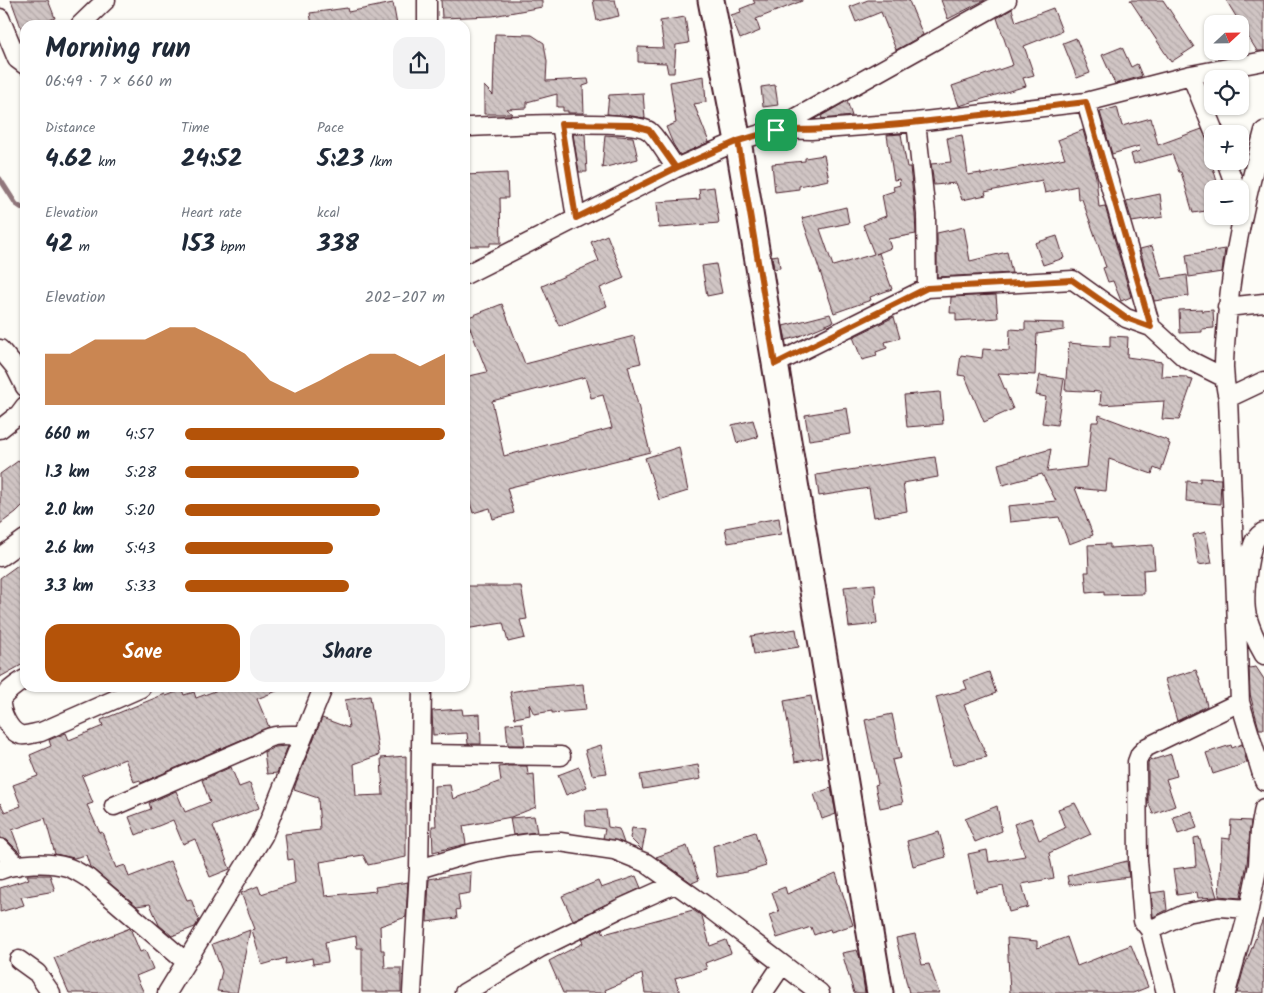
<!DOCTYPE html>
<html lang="en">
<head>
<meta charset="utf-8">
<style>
	:root { --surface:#fff; --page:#f2f2f3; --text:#1f2937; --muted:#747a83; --accent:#b45309 }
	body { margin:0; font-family:Kalam,sans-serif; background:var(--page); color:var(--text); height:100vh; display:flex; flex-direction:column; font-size:19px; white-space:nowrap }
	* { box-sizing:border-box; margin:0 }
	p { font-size:16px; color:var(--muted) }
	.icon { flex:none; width:28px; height:28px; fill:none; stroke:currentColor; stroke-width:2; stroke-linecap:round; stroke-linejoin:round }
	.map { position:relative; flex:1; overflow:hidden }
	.panel { position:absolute; left:20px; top:20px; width:450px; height:672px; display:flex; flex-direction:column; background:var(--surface); border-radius:15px; box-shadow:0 1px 4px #0004 }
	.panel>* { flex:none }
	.needle { width:32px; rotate:68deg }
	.buttons { position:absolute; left:1204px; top:15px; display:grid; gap:10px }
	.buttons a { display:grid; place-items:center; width:45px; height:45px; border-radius:10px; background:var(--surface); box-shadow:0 1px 4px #0004; font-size:25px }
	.pin { position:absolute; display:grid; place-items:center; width:42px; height:42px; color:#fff; margin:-21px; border-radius:10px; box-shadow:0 2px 8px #0006 }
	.round { display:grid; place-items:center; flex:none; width:52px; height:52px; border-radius:15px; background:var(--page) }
	.summary { display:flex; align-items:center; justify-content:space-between; height:85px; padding:0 25px }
	h1 { font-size:28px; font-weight:700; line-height:38px }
	.figures { display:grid; grid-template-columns:repeat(3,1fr); gap:8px; height:85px; padding:5px 25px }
	.figures div { display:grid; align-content:center }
	.figures b { font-size:25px; font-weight:700 }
	.figures small { font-size:14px; font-weight:400 }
	.figures p { font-size:14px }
	.chart { height:140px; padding:10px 25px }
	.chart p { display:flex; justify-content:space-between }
	.chart svg { width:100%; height:90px; margin-top:5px; fill:var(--accent); opacity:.7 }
	.primary-button { display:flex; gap:10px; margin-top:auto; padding:10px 25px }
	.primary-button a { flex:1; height:58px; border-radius:15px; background:var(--accent); color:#fff; font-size:20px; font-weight:700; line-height:58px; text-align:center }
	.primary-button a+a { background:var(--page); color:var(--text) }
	ul { padding:0 25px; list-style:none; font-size:16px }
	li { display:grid; grid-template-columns:80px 60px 1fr; align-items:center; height:38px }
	li i { height:12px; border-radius:6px; background:var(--accent) }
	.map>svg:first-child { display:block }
</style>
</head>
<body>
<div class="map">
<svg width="1264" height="993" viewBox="0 0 1264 993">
	<defs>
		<pattern id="building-back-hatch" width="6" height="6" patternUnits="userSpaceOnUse" patternTransform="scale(1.25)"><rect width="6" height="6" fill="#d0c5c4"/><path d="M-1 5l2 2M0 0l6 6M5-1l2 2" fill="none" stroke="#b4a9a9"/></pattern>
	</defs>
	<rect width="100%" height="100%" fill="#fdfcf7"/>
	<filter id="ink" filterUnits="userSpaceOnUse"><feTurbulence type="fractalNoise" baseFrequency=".02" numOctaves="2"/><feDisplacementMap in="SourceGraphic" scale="10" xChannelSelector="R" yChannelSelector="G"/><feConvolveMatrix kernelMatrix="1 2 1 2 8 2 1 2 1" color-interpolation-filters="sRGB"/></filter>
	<g filter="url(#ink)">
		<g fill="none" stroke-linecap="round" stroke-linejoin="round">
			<path stroke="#91777b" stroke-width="5" d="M 0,179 L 16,204 L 25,210"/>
		</g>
		<path fill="url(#building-back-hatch)" stroke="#4a1f2b" fill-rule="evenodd" d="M 11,0 L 48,0 L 55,18 L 36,25 L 25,25 L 25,29 L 22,30 Z
			M 441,0 L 542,0 L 542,7 L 493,16 L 442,18 Z
			M 593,0 L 615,0 L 619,16 L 597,21 Z
			M 753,0 L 802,0 L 802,1 L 756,19 L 760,31 L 740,39 L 731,15 L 741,12 L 740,9 L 755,3 Z
			M 868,0 L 911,0 L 909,1 L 923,35 L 896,50 L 881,12 L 856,22 L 850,7 Z
			M 941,0 L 985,0 L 948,19 Z
			M 1130,0 L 1163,0 L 1194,47 L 1171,62 Z
			M 1226,0 L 1264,0 L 1264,51 L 1257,51 Z
			M 393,3 L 397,25 L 312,25 L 310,13 L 347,8 L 348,12 Z
			M 1053,8 L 1062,31 L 1024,46 L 1034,75 L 1023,78 L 1026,86 L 959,106 L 952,86 L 1013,65 L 997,18 L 1012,9 L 1016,22 Z
			M 685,17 L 689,43 L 676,45 L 674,73 L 668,73 L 666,63 L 638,62 L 638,47 L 664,48 L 660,21 Z
			M 495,34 L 532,35 L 544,43 L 547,62 L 546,81 L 588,79 L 589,84 L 583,86 L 584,113 L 568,113 L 568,111 L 563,111 L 563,107 L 557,107 L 557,94 L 527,102 L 527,108 L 506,109 L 512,114 L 484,114 L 484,86 L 493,95 Z
			M 1076,38 L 1090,73 L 1077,78 L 1063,43 Z
			M 1122,47 L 1131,67 L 1137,64 L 1142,76 L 1115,84 L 1102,55 Z
			M 704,76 L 706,102 L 694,104 L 709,142 L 680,155 L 673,144 L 666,127 L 676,123 L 670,82 Z
			M 775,85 L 778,105 L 763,107 L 761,87 Z
			M 643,93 L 645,118 L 607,114 L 609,95 Z
			M 847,101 L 852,116 L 822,119 L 821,116 Z
			M 1117,107 L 1122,126 L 1151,118 L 1158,145 L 1202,129 L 1209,143 L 1207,144 L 1210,153 L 1209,153 L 1219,189 L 1212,189 L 1212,210 L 1193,213 L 1181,172 L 1179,172 L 1172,154 L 1134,164 L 1131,154 L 1140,151 L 1139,146 L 1112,154 L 1100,112 Z
			M 1083,130 L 1096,177 L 1099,207 L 1105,206 L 1131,297 L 1121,301 L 1113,281 L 1108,282 L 1103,268 L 1106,267 L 1082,199 L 1078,199 L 1077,186 L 1045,193 L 1042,180 L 985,192 L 986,195 L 962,200 L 956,183 L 934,185 L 931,164 L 951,162 L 947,138 L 962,135 L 968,175 L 981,173 L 981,175 L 1065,158 L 1058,140 Z
			M 573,134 L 585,134 L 587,172 L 579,172 Z
			M 901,134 L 907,167 L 910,167 L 915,215 L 916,234 L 888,239 L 891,248 L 876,254 L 879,253 L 892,289 L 870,297 L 871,300 L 834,313 L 802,218 L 846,207 L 849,223 L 820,229 L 833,266 L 874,254 L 863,225 L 886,216 L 882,195 L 894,191 L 893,187 L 900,185 L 899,179 L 894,180 L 887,135 Z
			M 605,135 L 633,137 L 638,159 L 602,168 Z
			M 824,155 L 829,180 L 799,186 L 799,189 L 775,192 L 772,164 L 805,161 L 805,158 Z
			M 507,173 L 508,198 L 500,198 L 501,243 L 490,243 L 490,246 L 469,246 L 468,199 L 465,200 L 465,175 Z
			M 714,187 L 719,223 L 659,228 L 657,202 L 700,199 L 699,189 Z
			M 1160,194 L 1163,217 L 1132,222 L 1126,201 Z
			M 964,227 L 970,261 L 1007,252 L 1012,273 L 937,277 L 937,233 Z
			M 607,235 L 624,278 L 600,288 L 607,306 L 559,326 L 542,286 L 599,261 L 591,242 Z
			M 1057,236 L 1064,258 L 1043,265 L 1035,243 Z
			M 1152,246 L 1162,279 L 1187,275 L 1189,296 L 1154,301 L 1140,249 Z
			M 1225,249 L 1222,272 L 1189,277 L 1186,255 Z
			M 778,255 L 780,268 L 774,269 L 772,256 Z
			M 716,264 L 722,293 L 707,296 L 702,266 Z
			M 996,295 L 998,318 L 956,321 L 956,313 L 950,313 L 951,297 Z
			M 502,304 L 525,364 L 634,336 L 641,363 L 628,366 L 650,452 L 507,488 L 514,513 L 493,519 L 490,508 L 473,513 L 465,484 L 465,466 L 471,464 L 465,436 L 465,377 L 487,372 L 466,318 ZM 585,377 L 591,398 L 603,395 L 612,428 L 504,456 L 492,401 Z
			M 1202,309 L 1202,311 L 1213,310 L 1214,328 L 1202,329 L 1202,332 L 1180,333 L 1179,310 Z
			M 830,314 L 833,322 L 797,337 L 786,340 L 783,326 Z
			M 894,317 L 900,338 L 885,342 L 887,348 L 876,352 L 877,356 L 862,360 L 853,337 Z
			M 1025,322 L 1064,323 L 1064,330 L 1037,334 L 1035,375 L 998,373 L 1013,409 L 984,422 L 965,376 L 958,375 L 961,355 L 982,358 L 983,349 L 1009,351 L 1010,329 L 1025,330 Z
			M 1110,336 L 1128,337 L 1127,357 L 1162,362 L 1161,376 L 1187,377 L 1187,379 L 1193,380 L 1179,420 L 1162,419 L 1164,401 L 1100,405 L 1101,392 L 1065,390 L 1069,343 L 1110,347 Z
			M 1040,375 L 1064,379 L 1057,425 L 1042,423 L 1046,397 L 1036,395 Z
			M 940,392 L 943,424 L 907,427 L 904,395 Z
			M 847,408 L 851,434 L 809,440 L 805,415 Z
			M 1099,415 L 1169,441 L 1168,443 L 1170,444 L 1161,471 L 1154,468 L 1152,474 L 1109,459 L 1106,491 L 1075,488 L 1093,535 L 1069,544 L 1059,517 L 1010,522 L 1008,506 L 1056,501 L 1042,474 L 1003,485 L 998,464 L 1051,449 L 1047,472 L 1087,467 L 1092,422 L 1098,422 Z
			M 753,420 L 758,437 L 737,443 L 732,425 Z
			M 679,447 L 688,491 L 659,500 L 645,458 Z
			M 25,456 L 25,503 L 16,512 L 0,524 L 0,474 Z
			M 935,457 L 938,477 L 903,483 L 907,511 L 874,517 L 869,488 L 819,496 L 816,475 Z
			M 1200,478 L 1221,479 L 1220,504 L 1186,501 L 1187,481 L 1200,482 Z
			M 779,518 L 781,534 L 728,543 L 725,528 Z
			M 1206,532 L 1212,563 L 1198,565 L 1193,535 Z
			M 1110,544 L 1110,548 L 1153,545 L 1155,569 L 1143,570 L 1144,594 L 1104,595 L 1104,591 L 1087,593 L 1085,572 L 1089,572 L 1088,545 Z
			M 25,560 L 25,663 L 0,677 L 0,578 Z
			M 875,584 L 876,597 L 874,597 L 877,624 L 849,627 L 844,587 Z
			M 465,586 L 521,586 L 527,619 L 520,620 L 525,638 L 508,642 L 503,623 L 465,629 Z
			M 796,629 L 799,647 L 754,654 L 751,636 Z
			M 1256,667 L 1264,679 L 1264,729 L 1259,729 L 1250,694 L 1249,668 Z
			M 1196,670 L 1203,689 L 1207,706 L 1177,721 L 1165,679 Z
			M 989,672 L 996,693 L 964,705 L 987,757 L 953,765 L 936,697 L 967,689 L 964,681 Z
			M 583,684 L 586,710 L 552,713 L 552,711 L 534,714 L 529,704 L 530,715 L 515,718 L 510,692 L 528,689 Z
			M 223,688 L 284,688 L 257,699 L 269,727 L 250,736 L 141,783 L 140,780 L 134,782 L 125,759 L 82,776 L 93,803 L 87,805 L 100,833 L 102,832 L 116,868 L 125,865 L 129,877 L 170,861 L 187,900 L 191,899 L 199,920 L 195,927 L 172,936 L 159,925 L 150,904 L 137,906 L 90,867 L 86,855 L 74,858 L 55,854 L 45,818 L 12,830 L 21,854 L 7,840 L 0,838 L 0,803 L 5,812 L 21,806 L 13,785 L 38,776 L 30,755 L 51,746 L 49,740 L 66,733 L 69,740 L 103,726 L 101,720 L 165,694 L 166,696 L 182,690 L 184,695 L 194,692 L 196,698 Z
			M 370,696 L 379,755 L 354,764 L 356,796 L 383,795 L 381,758 L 406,756 L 406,857 L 368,865 L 363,855 L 320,862 L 325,896 L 376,891 L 375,887 L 408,882 L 406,917 L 380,926 L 381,950 L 384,950 L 385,968 L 401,968 L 401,992 L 362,992 L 362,948 L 357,948 L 356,936 L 325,942 L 328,962 L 313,964 L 312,958 L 285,964 L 286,958 L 262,965 L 252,930 L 255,929 L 241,893 L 258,886 L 261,894 L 295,883 L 293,859 L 288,860 L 285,834 L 320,830 L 318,798 L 294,790 L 296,783 L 322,718 L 349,728 L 345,700 Z
			M 811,696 L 822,757 L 795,762 L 784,701 Z
			M 462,709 L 463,715 L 480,714 L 481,744 L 468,744 L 467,733 L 433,735 L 432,711 Z
			M 892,714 L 901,758 L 892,760 L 903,803 L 880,808 L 875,785 L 878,784 L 865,720 Z
			M 522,723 L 525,745 L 508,745 L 506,724 Z
			M 1242,744 L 1247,763 L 1213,774 L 1206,753 L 1231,745 L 1232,748 Z
			M 601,745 L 607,773 L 592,775 L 585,750 Z
			M 288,746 L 277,773 L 267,774 L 264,752 L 275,747 Z
			M 1171,754 L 1177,776 L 1166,779 L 1175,806 L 1153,814 L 1148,802 L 1148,764 L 1149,761 Z
			M 698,765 L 701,779 L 643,789 L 640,775 Z
			M 508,766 L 527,766 L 528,775 L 534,774 L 536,807 L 511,817 L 463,826 L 466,844 L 433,852 L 432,826 L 436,826 L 434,786 L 450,785 L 453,799 L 501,781 L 499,767 Z
			M 231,767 L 239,787 L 250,783 L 259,808 L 213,826 L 230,869 L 210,877 L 195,839 L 183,844 L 173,820 L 136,835 L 129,817 L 151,809 L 149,803 L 176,791 L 185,812 L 210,802 L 202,780 Z
			M 579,767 L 587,787 L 566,795 L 558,775 Z
			M 831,788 L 836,814 L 822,819 L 814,794 Z
			M 1075,803 L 1091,834 L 1049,853 L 1054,878 L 1022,884 L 1028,907 L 1009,912 L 1003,886 L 976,892 L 968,854 L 987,850 L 989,862 L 1025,856 L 1014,824 L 1031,818 L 1039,840 L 1065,828 L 1058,809 Z
			M 997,806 L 1002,831 L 975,842 L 965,819 Z
			M 606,810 L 608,827 L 619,829 L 624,843 L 603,838 L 605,829 L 586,826 L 585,811 Z
			M 1192,811 L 1197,828 L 1178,834 L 1173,817 Z
			M 534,816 L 537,832 L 513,835 L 510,818 Z
			M 1231,820 L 1251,821 L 1247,864 L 1240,898 L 1219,896 L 1222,838 L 1230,839 Z
			M 632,828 L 646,830 L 642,850 L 630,838 Z
			M 755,832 L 766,866 L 747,872 L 717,877 L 713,846 Z
			M 939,832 L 946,857 L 913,866 L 907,841 Z
			M 1199,837 L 1217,897 L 1198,898 L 1197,892 L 1177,895 L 1173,869 L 1196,866 L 1194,838 Z
			M 687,846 L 699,880 L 692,883 L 656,857 Z
			M 1127,861 L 1129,877 L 1069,885 L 1067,876 Z
			M 471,872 L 470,893 L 458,895 L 460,909 L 456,910 L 457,918 L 427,922 L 429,879 Z
			M 836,873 L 853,925 L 831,932 L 830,929 L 814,935 L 811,927 L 777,938 L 769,915 L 779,912 L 772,892 L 785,887 L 787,894 Z
			M 27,875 L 50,875 L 55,891 L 21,897 L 24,905 L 0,912 L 0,888 L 29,879 Z
			M 636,876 L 641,888 L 573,920 L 562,896 L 598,881 L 601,888 Z
			M 1165,891 L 1167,910 L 1153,917 L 1151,893 Z
			M 693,910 L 702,916 L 710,946 L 726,940 L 731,953 L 705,963 L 707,969 L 675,978 L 680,993 L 645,993 L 642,974 L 605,990 L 606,993 L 563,993 L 549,961 L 583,943 L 581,939 L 602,929 L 604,934 Z
			M 1263,919 L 1264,993 L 1237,993 L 1244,968 Z
			M 130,928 L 140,952 L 145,950 L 153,969 L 136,976 L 144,993 L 69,993 L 54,958 Z
			M 250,930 L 237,993 L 217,991 L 222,971 L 212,944 Z
			M 915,934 L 922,965 L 929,964 L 939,993 L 909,993 L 896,938 Z
			M 1067,937 L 1077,966 L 1131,945 L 1148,987 L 1133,993 L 1010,993 L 1007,938 L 1037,941 L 1037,948 Z
			M 857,950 L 860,958 L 865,993 L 854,993 L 842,953 Z"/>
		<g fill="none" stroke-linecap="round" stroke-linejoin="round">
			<defs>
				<path id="minor" d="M 427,0 L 427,25
					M 0,18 L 17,59 L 25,65
					M 80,25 L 106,0
					M 1191,75 L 1215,134
					M 1086,102 L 1151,327
					M 916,122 L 926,214 L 927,288
					M 561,124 L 576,218
					M 465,127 C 493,126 634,118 649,131 C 656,136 670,160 676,168
					M 776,129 L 811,130 L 916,122 L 1086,102 L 1191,75 L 1264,61
					M 1264,131 C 1246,197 1230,264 1226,333 C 1224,358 1222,374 1228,398 L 1240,702 L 1264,781
					M 1226,161 L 1236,189
					M 465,275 L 676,168 L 738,141 L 776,129 L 1007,0
					M 1227,307 L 1264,303
					M 0,349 L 15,367 L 25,387
					M 775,364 L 927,288 L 1073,280 L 1126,318 L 1151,327 L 1185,358 L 1223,377
					M 1228,398 L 1264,381
					M 0,429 L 19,414 L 25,406
					M 1263,532 C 1260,534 1257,537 1255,540 C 1247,556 1243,600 1247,616 C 1251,630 1257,643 1264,655
					M 0,557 L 25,539
					M 25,679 C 17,684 6,691 1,700 C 0,711 9,732 21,735 C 27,736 34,733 41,732 L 141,688
					M 422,754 L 561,756
					M 114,806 L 255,745 C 272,733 283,735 303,735
					M 0,848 L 17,866
					M 419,869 L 472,853 L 509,846 L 531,843 L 560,842 L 614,850 L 646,863 L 705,905 L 820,993
					M 0,870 C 19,863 47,861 67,867 C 74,869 81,874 88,878 L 186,962
					M 1150,930 L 1187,913 L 1219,907 L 1249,909
					M 19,960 L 37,973 L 51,993
					M 167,993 L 263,836 L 323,688
					M 412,993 L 419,869 L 422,688
					M 464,993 L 540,948 L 619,909 L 675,884
					M 763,993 L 782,965
					M 1166,993 L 1150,930 L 1143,921 L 1138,860 L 1137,762 L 1140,754 L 1147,747 L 1240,702
					M 1226,993 L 1249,909 L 1258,865 L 1260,830 L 1264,808"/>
				<path id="secondary" d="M 711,0 L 738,141 L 880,993"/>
			</defs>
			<use href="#minor" stroke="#4a1f2b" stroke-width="21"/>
			<use href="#secondary" stroke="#4a1f2b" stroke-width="29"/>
			<use href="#minor" stroke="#fdfcf7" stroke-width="18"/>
			<use href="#secondary" stroke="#fdfcf7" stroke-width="25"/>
		</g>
	</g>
	<g fill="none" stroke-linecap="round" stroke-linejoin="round" filter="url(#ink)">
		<defs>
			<path id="route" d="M 776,130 L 738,141 L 676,168 L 649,130 L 632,125 L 561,124 L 576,218 L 676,168 L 738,141 L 775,364 L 927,288 L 1072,280 L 1126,318 L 1151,327 L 1086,102 C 983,114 879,131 776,130"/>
		</defs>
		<use href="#route" stroke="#fff" stroke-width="10"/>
		<use href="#route" stroke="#b45309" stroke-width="6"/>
	</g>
</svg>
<div class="buttons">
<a><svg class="needle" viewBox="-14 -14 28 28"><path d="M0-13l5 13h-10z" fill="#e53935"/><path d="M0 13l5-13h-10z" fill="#747a83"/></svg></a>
<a><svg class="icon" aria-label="locate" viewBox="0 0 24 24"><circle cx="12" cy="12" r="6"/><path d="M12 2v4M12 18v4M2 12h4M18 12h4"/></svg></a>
<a>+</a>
<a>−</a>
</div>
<div class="pin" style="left:776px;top:130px;background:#1e9e55"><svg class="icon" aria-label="arrive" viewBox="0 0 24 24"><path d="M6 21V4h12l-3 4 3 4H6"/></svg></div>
<section class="panel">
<div class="summary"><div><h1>Morning run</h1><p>06:49 · 7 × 660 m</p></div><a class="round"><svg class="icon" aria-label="share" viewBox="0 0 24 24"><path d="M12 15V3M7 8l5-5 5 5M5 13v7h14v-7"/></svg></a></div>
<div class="figures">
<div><p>Distance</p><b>4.62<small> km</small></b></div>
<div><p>Time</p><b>24:52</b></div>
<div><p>Pace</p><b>5:23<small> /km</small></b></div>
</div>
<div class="figures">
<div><p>Elevation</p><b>42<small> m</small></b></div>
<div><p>Heart rate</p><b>153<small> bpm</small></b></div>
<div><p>kcal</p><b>338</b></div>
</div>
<div class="chart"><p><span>Elevation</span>202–207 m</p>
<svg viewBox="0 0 160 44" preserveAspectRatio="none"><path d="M0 44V19L10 19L20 12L30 12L40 12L50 6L60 6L70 12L80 19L90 32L100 38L110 32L120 25L130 19L140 19L150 25L160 19V44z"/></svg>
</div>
<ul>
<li><b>660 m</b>4:57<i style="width:100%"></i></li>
<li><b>1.3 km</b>5:28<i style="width:67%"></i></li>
<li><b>2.0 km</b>5:20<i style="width:75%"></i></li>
<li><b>2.6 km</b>5:43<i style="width:57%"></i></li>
<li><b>3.3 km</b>5:33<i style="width:63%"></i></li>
</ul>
<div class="primary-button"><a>Save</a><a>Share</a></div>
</section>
</div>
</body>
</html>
